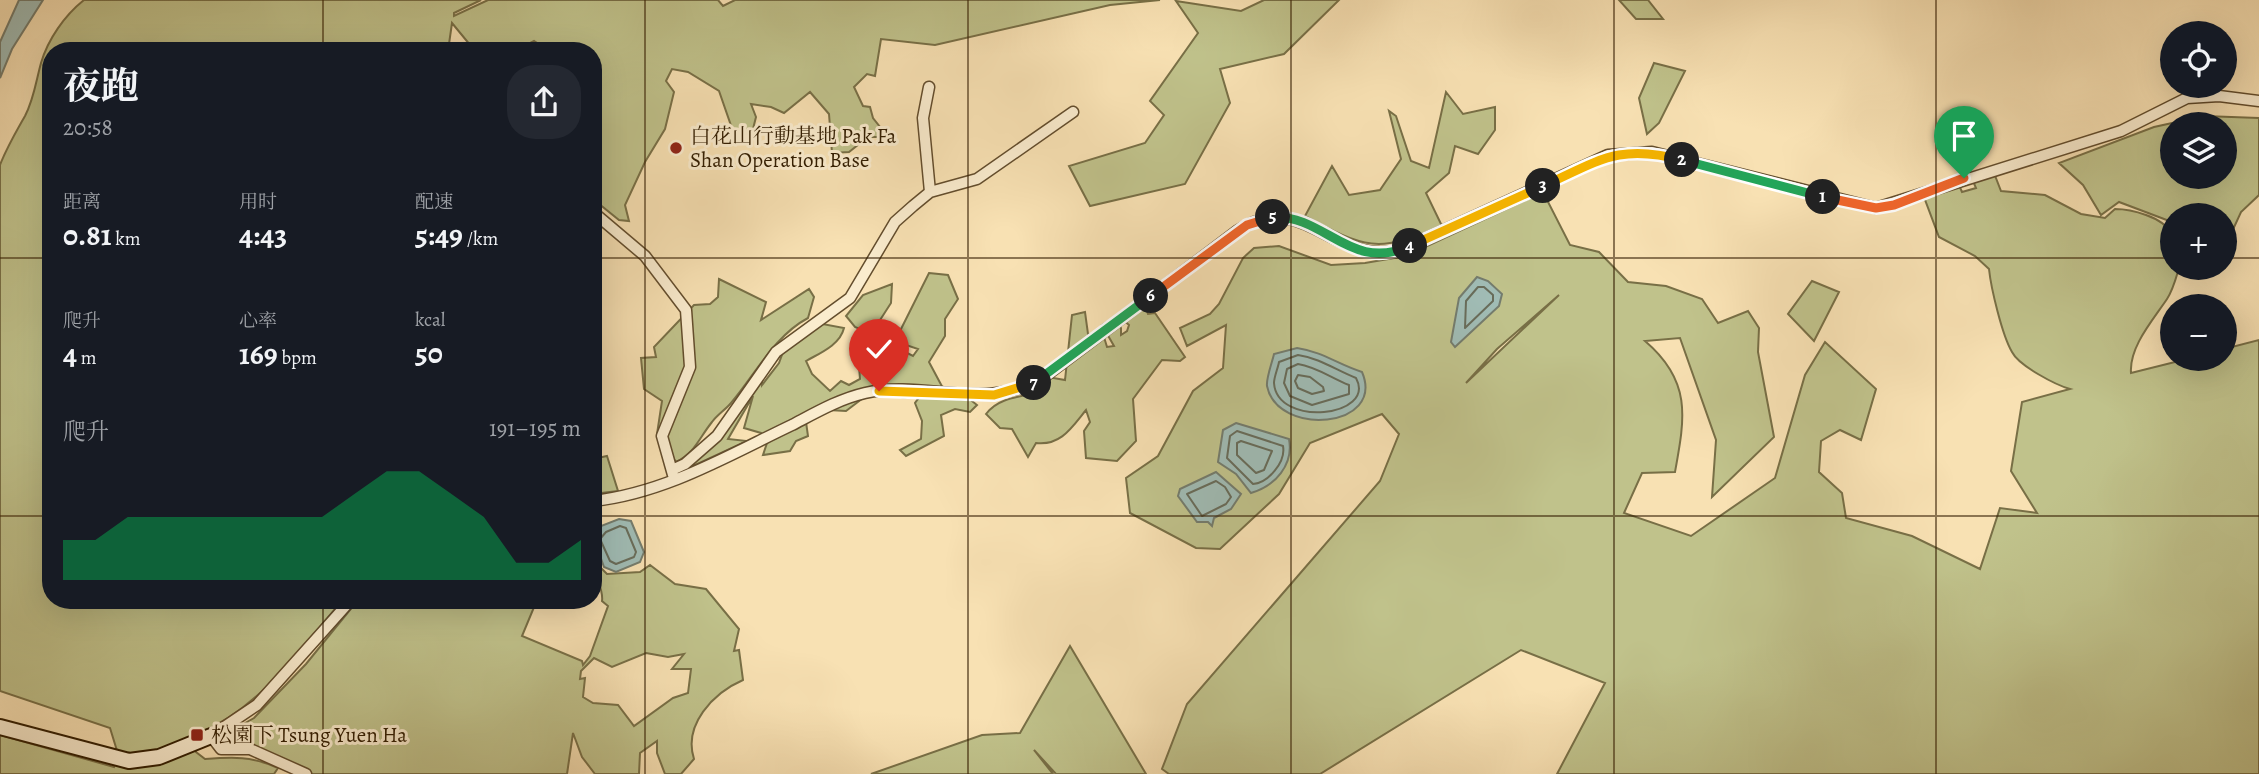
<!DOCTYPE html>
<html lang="zh">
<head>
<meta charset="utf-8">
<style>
	:root { --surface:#171b24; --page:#242831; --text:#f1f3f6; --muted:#9ea1a6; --accent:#0b8043 }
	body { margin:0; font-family:Alegreya,"Noto Serif SC",serif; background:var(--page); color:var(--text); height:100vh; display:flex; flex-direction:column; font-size:26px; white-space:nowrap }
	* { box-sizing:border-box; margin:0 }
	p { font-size:23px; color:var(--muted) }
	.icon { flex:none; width:38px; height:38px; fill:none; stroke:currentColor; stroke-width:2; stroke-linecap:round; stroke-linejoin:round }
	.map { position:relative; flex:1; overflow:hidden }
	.side { position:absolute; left:42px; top:42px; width:560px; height:567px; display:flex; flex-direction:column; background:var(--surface); border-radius:28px; box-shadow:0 7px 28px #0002 }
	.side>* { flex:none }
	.controls { position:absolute; left:2160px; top:21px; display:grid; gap:14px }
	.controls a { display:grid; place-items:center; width:77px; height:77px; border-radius:50%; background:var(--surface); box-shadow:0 7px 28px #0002; font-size:35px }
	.pin { position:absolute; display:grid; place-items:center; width:60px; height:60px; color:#fff; margin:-72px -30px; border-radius:50% 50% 50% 0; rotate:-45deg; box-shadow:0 0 7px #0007 }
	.pin .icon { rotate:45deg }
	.km { position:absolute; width:35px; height:35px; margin:-18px; border-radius:50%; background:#222; color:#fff; font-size:19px; line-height:35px; text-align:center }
	.round { display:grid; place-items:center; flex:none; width:74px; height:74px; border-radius:28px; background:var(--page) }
	.head { display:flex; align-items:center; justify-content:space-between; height:119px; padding:0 21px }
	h1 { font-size:38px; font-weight:700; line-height:52px }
	.metrics { display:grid; grid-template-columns:repeat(3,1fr); gap:10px; height:119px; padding:7px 21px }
	.metrics div { display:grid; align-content:center }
	.metrics b { font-size:30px; font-weight:700 }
	.metrics small { font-size:19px; font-weight:400 }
	.metrics p { font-size:19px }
	.chart { height:196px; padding:14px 21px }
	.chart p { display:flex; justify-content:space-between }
	.chart svg { width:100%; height:126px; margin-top:7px; fill:var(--accent); opacity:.7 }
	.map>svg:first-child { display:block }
</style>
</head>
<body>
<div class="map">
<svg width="2259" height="774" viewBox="0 0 2259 774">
	<rect width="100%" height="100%" fill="#f8e1b3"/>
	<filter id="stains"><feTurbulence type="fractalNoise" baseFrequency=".00286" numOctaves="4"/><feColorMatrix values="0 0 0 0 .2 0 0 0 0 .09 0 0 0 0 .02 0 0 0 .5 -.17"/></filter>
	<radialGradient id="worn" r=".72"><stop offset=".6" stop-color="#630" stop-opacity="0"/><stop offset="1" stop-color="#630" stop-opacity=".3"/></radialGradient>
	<path fill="#c0c28b" stroke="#786f46" stroke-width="2" fill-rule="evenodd" d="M 84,0 L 481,0 L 454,13 L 454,16 L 488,0 L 718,0 L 723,6 L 735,0 L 1160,0 L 1110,5 L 935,45 L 881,39 L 875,76 L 867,74 L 854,87 L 863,106 L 870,107 L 873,118 L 888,137 L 868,137 L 849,152 L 832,153 L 829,114 L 810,92 L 784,113 L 771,107 L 751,104 L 756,117 L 752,133 L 735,137 L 719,91 L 688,72 L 672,69 L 666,81 L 674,92 L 665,129 L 645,162 L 625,205 L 629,221 L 619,220 L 593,199 L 593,51 L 549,51 L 534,41 L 515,51 L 475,51 L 452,23 L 448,51 L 51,51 L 51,600 L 343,600 C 301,647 259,710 199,733 L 196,752 L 205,759 C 233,757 252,756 278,768 L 274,774 L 0,774 L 0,735 L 114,767 L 118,754 L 110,728 L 0,691 L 0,165 C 7,147 16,132 25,116 C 34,99 36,81 41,63 C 48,39 65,15 84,0 Z
		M 1264,0 L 1339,0 L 1284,54 L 1220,69 L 1230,103 L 1185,184 L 1090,206 L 1069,166 L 1145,143 L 1164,115 L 1150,101 L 1198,33 L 1176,1 L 1241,11 Z
		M 1619,0 L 1648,0 L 1663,19 L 1636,19 Z
		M 1654,63 L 1685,71 L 1659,123 L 1647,134 L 1639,98 Z
		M 1446,92 L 1463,114 L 1495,107 L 1495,130 L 1478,154 L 1455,146 L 1449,173 L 1426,193 L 1442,226 C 1378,254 1364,248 1305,216 L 1332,166 L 1349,195 L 1380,190 L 1401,159 L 1389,111 L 1396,116 L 1411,161 L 1429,168 Z
		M 2204,116 L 2259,118 L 2259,195 L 2241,212 L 2224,249 L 2224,215 L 2172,215 L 2172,222 L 2119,202 L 2101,215 L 2083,185 L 2059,163 L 2154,127 ZM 2172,124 L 2224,124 L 2224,177 L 2172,177 Z
		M 1994,173 L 2001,191 L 2045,195 L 2081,214 L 2105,218 L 2115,209 C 2131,209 2163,217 2171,233 C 2175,242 2172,258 2172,268 L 2179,268 C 2176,278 2173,290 2167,299 C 2153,320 2129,347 2131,373 L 2187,359 L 2224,359 L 2224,349 L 2259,340 L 2259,774 L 1557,774 L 1605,683 L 1521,650 L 1320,774 L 1169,774 L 1162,769 L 1187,704 L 1380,481 L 1399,434 L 1382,414 L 1310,443 L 1279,494 L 1220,549 L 1196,548 L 1130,513 L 1126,478 L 1158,456 L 1193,391 L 1223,368 L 1226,325 L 1187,346 L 1180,328 L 1210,314 L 1219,304 L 1243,258 L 1254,248 L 1279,246 L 1331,265 L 1365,263 L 1406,256 L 1543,192 L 1570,245 L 1599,252 L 1628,282 L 1666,286 L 1702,299 L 1718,323 L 1748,311 L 1759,328 L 1758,352 L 1774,437 L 1712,497 L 1716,440 L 1680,338 L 1645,341 C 1692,381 1685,417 1675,472 L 1642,473 L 1624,513 L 1691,536 L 1775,478 L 1805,375 L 1825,342 L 1876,389 L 1861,440 L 1840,430 L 1821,441 L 1819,472 L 1842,493 L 1846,518 L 1912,536 L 1980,569 L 2000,508 L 2037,513 L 2011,471 L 2022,402 L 2070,389 C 2056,385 2019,366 2012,352 C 2002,335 1991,288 1989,269 L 1975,256 L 1939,237 L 1924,197 L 1959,185 L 1962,192 L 1976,188 L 1973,181 ZM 1559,295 L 1466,383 L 1497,349 Z
		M 929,273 L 948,275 L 958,299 L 945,319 L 945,336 L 929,362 L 945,392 L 963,394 L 977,405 L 970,412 L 955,409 L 941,415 L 944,436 L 906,456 L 900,450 L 921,439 L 922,421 L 915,403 L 927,387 L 906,398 L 871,392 L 846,411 L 828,410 L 806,422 L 808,436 L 796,441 L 790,451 L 763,455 L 768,440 L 761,433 L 744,428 L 753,396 L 728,439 L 747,441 L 678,473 C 711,445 728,406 762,379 L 762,385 L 779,363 L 787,341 L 812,322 L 844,328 C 840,345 820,353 806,361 L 812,374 L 830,391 L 841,381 L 849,385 L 860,379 L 857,341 L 880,339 L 913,356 L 918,349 L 903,344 L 898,335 Z
		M 719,279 L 766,302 L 761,320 L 809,289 L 814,297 L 808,318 C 774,336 755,375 731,403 C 725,410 717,415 712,422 C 699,438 695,453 676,462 L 657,434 L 662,401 L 644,389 L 641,358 L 656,357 L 654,347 L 694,305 L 710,304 L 718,297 Z
		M 1812,281 L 1839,292 L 1814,341 L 1788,314 Z
		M 1147,282 L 1155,290 L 1162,286 L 1166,296 L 1156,306 L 1146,308 L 1148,314 L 1155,313 L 1185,357 L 1180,361 L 1162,360 L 1133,399 L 1136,441 L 1117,461 L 1086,458 L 1084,431 L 1090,422 L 1086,410 C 1072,427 1061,446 1036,443 L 1028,457 L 1012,429 L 1000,428 L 986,414 C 998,398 1018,397 1037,393 L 1048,377 L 1065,380 L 1072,315 L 1085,312 L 1088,334 L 1104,337 L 1107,347 L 1114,346 L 1102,325 L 1113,318 L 1121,328 L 1121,335 L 1127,331 L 1129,325 L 1119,316 L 1141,304 L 1139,293 Z
		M 892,284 L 891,303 L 871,334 L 855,327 L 846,316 L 863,295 Z
		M 607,456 L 618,491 L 593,494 L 593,459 Z
		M 593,560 L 607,574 L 640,572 L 650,565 L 675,584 L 706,589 L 739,629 L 734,651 L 739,650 L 743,680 C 713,693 683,725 694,759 L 681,774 L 665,774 L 657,753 L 657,741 L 640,753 L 639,774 L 595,774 L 582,757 L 573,733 L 567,774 L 312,774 L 249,744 L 224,743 L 221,737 L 254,718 L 306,664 L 358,600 L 537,600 L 522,636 L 582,661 L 583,665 L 590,656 L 608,606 L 602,601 C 604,588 593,575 593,560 ZM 646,653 L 668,657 L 684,654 L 672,669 L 691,669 L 688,693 L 673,698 L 634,726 L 618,705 L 593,703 L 583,697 L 585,678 L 580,679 L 581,671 L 594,658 L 612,667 Z
		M 1070,646 L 1146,774 L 1056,774 L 1034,750 L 1053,774 L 871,774 L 982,735 L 1020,733 Z"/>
	<path fill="#a0bcb5" stroke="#747c6d" stroke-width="2" d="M 19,0 L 43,0 L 12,49 L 0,78 L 0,42 Z
		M 1477,277 L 1488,281 L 1502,294 L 1499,306 L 1455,347 L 1451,342 L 1459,298 Z
		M 1297,348 C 1323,352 1337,364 1362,372 C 1386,429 1277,437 1267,386 C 1266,378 1272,363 1274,354 Z
		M 1236,423 L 1289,439 C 1294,465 1275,486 1251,493 L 1236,474 L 1218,462 L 1223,430 Z
		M 1216,472 L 1241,494 L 1231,509 L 1214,518 L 1212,526 L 1208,522 L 1197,522 L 1178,496 L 1180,489 Z
		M 619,519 L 631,521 L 644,552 L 640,562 L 616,572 L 604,567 L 593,536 L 601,526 Z"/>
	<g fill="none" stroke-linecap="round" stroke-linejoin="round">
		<path stroke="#686c5a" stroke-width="2" d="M 1478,287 L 1484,287 L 1493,295 L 1493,301 L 1465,328 L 1466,301 Z
			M 1298,355 C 1319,358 1336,370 1356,378 C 1377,417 1277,428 1274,383 C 1274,377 1278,368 1279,362 Z
			M 1298,364 C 1317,367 1331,378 1349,385 L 1349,394 L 1312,405 L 1290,396 L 1284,383 L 1287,369 Z
			M 1298,375 L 1310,377 L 1323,387 L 1324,391 L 1312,394 L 1298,388 L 1295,381 Z
			M 1237,431 L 1283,446 C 1286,462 1268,483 1253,484 L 1227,458 L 1230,436 Z
			M 1241,441 L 1272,451 L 1264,470 L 1256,473 L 1237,455 L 1237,443 Z
			M 1216,481 L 1225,487 L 1231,497 L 1226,504 L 1202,516 L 1187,494 Z
			M 620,526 L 626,528 L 636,552 L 634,557 L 616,564 L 610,561 L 600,539 L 606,532 Z"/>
		<defs>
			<path id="street" d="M 929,87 L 923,118 L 930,192
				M 593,212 L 645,256 L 686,310 L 690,367 L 662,436 L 673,475
				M 672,470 L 685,464 L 717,436 L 776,352 L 850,298 L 895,222 L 913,206 L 930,192 L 977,179 L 1073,112
				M 593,501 C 665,493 727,456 792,425 C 815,413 839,399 865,393 C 929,379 987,415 1048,374 L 1237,231 C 1304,186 1337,272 1405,248 L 1608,155 L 1652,152 L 1876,208 L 2121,131 L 2187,98 L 2219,96 L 2259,101
				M 306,774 L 250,749 L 221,749 L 211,736 L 257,705 L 351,600"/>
			<path id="secondary" d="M 0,727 L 129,761 L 159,757 L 211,736"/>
		</defs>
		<use href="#street" stroke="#634d2d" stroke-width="13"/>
		<use href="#secondary" stroke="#311c00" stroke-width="18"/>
		<use href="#street" stroke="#faecce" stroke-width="10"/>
		<use href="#secondary" stroke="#faecce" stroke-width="14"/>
	</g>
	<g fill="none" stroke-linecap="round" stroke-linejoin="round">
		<defs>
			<path id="split-1" d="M 1823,197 L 1876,208 L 1894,205 L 1964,178"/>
			<path id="split-2" d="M 1682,160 L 1823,197"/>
			<path id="split-3" d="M 1543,186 C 1599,161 1618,143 1682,160"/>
			<path id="split-4" d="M 1410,246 L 1543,186"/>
			<path id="split-5" d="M 1273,217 C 1326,215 1350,273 1410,246"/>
			<path id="split-6" d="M 1151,296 L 1247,225 L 1273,217"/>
			<path id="split-7" d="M 1034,383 L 1151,296"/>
			<path id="split-8" d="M 879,391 L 994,395 L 1034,383"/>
		</defs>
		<use href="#split-1" stroke="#fff" stroke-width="14"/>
		<use href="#split-2" stroke="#fff" stroke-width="14"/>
		<use href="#split-3" stroke="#fff" stroke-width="14"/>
		<use href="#split-4" stroke="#fff" stroke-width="14"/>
		<use href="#split-5" stroke="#fff" stroke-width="14"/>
		<use href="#split-6" stroke="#fff" stroke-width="14"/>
		<use href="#split-7" stroke="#fff" stroke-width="14"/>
		<use href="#split-8" stroke="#fff" stroke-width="14"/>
		<use href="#split-1" stroke="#f0652b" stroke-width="9"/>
		<use href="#split-2" stroke="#22a559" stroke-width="9"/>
		<use href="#split-3" stroke="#f5b400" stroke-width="9"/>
		<use href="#split-4" stroke="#f5b400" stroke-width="9"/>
		<use href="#split-5" stroke="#22a559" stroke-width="9"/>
		<use href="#split-6" stroke="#f0652b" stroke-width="9"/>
		<use href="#split-7" stroke="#22a559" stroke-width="9"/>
		<use href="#split-8" stroke="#f5b400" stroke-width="9"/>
	</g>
	<path fill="none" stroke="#311c00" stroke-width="2" stroke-opacity="0.55" d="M 323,0 L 323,51M 645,0 L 645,774M 968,0 L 968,774M 1291,0 L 1291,774M 1614,0 L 1614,774M 1936,0 L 1936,774M 0,258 L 51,258M 593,258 L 2172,258M 2224,258 L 2259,258M 0,516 L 51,516M 593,516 L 2259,516M 323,600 L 323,774"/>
	<g fill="#8f2418" stroke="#faecce" stroke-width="2.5">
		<circle cx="676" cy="148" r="7"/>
		<rect x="190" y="728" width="14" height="14" rx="3.5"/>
	</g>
	<g text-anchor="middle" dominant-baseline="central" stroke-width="6" stroke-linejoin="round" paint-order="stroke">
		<g font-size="21" fill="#311c00" stroke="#faecce" text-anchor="start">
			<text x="690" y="136">白花山行動基地 Pak Fa<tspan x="690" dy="24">Shan Operation Base</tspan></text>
			<text x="211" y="735">松園下 Tsung Yuen Ha</text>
		</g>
	</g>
	<rect width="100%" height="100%" filter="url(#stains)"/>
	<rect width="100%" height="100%" fill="url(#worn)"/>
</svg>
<div class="controls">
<a><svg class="icon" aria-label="locate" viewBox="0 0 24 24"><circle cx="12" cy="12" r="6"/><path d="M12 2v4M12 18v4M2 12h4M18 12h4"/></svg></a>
<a><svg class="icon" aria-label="layers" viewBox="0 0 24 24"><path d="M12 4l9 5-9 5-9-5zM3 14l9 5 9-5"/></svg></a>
<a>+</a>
<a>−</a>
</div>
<div class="pin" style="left:1964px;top:178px;background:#1e9e55"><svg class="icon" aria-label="arrive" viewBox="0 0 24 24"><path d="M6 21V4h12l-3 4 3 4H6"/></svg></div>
<div class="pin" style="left:879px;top:391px;background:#d93025"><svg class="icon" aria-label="check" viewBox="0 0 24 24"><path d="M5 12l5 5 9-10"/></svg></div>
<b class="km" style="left:1823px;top:197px">1</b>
<b class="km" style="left:1682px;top:160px">2</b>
<b class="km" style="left:1543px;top:186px">3</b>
<b class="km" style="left:1410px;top:246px">4</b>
<b class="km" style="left:1273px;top:217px">5</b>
<b class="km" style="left:1151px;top:296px">6</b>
<b class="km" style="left:1034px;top:383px">7</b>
<section class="side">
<div class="head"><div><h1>夜跑</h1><p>20:58</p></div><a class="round"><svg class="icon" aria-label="share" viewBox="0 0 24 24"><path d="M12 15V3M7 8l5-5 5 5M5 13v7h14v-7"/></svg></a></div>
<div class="metrics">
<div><p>距离</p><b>0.81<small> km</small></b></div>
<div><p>用时</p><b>4:43</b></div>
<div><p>配速</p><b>5:49<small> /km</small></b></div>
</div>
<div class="metrics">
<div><p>爬升</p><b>4<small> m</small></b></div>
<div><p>心率</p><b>169<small> bpm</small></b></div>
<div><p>kcal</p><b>50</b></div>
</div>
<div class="chart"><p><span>爬升</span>191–195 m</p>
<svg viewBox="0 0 160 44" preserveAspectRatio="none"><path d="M0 44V30L10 30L20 22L30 22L40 22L50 22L60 22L70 22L80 22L90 14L100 6L110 6L120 14L130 22L140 38L150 38L160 30V44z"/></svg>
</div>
</section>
</div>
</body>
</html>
